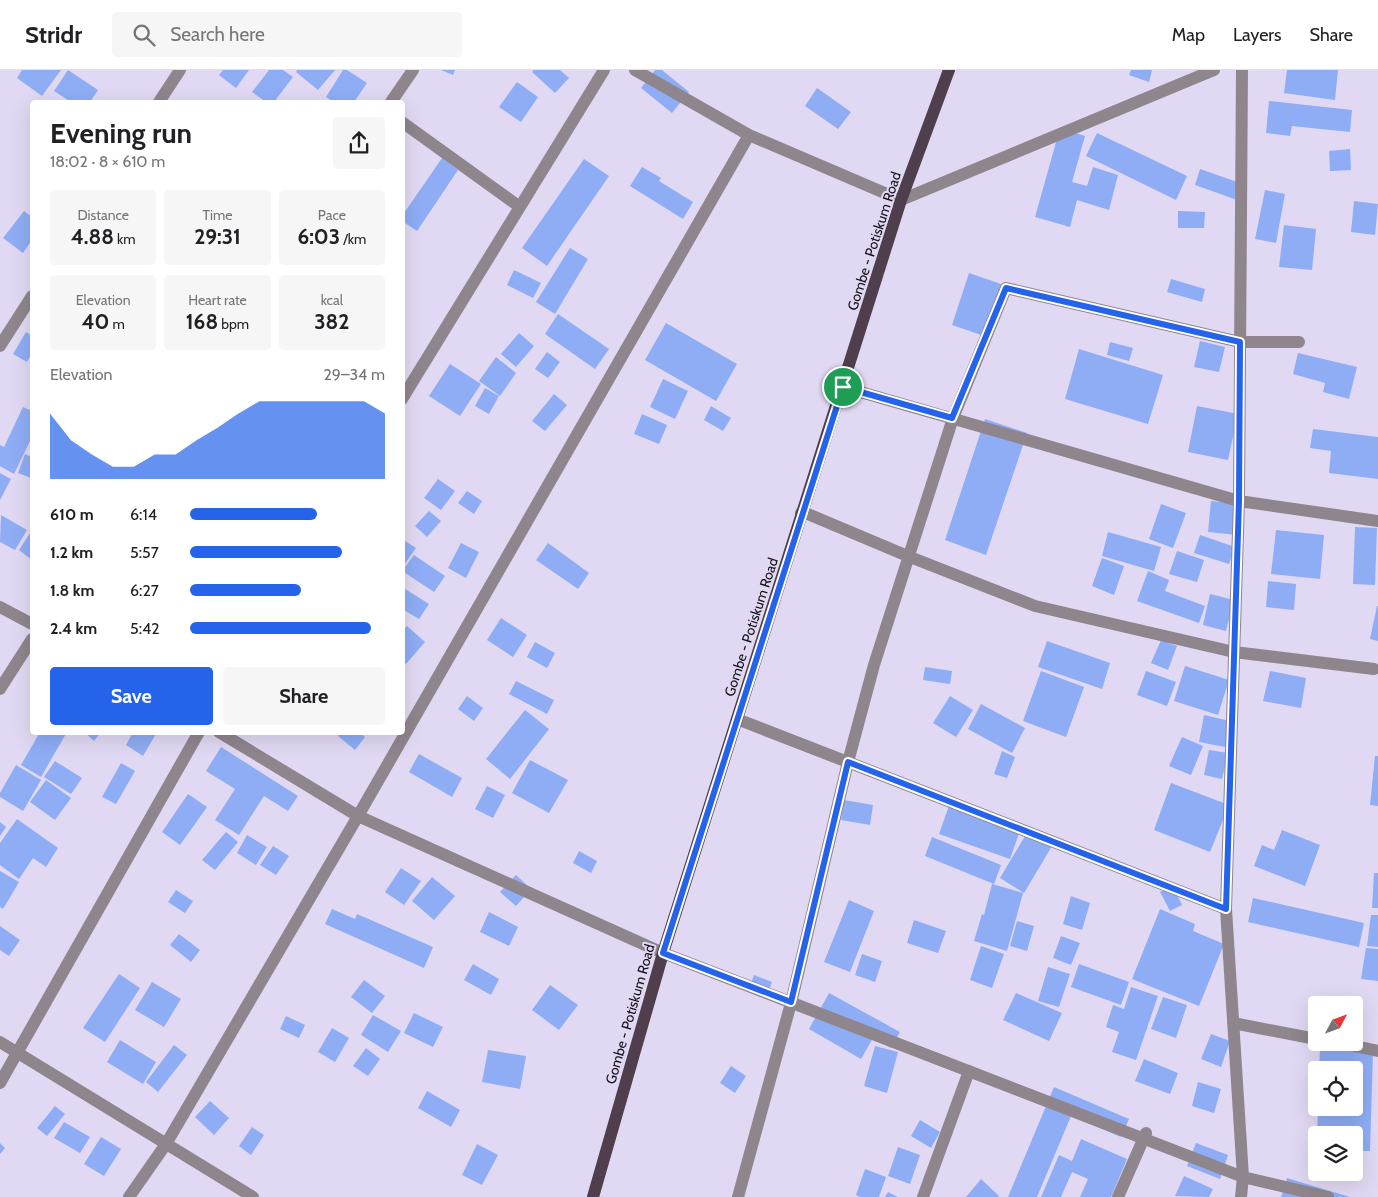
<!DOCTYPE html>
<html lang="en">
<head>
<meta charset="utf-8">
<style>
	:root { --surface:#fff; --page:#f6f6f6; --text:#202124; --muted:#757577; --line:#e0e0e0; --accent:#2563eb }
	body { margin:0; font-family:Cabin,sans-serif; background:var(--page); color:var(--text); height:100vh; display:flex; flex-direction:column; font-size:19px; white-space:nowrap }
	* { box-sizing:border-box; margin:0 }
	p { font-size:16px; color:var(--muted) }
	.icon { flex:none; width:28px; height:28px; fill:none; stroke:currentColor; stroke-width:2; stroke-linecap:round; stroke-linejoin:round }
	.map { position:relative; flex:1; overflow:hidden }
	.drawer { position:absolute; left:30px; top:30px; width:375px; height:635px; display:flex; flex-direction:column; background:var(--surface); border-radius:5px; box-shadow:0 5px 20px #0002 }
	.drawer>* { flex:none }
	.needle { width:32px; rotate:49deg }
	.controls { position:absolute; left:1308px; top:926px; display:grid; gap:10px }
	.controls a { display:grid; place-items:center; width:55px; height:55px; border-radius:5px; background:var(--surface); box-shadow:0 5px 20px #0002; font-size:25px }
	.pin { position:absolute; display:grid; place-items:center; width:42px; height:42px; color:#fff; margin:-21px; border:2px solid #fff; border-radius:50%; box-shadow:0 1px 5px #0007 }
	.round { display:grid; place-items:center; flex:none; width:52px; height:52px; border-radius:5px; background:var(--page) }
	.headline { display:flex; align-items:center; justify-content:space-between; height:85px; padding:0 20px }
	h1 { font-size:28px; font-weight:800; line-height:38px }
	.stats { display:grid; grid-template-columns:repeat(3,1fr); gap:8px; height:85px; padding:5px 20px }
	.stats div { display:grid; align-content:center; border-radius:5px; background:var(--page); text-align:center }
	.stats b { font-size:21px; font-weight:800 }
	.stats small { font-size:14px; font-weight:400 }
	.stats p { font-size:14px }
	.chart { height:140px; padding:10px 20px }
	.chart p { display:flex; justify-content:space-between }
	.chart svg { width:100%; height:90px; margin-top:5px; fill:var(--accent); opacity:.7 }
	.primary-button { display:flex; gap:10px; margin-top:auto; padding:10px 20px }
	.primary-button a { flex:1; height:58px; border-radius:5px; background:var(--accent); color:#fff; font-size:20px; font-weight:800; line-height:58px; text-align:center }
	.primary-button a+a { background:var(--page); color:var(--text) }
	ul { padding:0 20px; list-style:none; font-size:16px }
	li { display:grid; grid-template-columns:80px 60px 1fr; align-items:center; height:38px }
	li i { height:12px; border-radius:6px; background:var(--accent) }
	header { display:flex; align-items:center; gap:30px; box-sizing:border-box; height:70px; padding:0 25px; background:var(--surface); border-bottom:1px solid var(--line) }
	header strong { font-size:24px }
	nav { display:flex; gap:28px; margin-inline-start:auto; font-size:18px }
	.search { width:350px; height:45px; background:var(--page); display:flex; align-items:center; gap:12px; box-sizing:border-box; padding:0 18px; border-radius:5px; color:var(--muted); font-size:19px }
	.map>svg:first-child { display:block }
</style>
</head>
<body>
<header>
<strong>Stridr</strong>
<div class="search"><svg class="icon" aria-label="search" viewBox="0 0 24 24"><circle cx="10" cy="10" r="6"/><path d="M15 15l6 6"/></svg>Search here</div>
<nav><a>Map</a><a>Layers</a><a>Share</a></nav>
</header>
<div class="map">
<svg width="1378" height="1127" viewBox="0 0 1378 1127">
	<rect width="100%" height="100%" fill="#e1d9f3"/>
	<path fill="#8eadf5" d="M 22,0 L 61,0 L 42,26 L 17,8 Z
		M 68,0 L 98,20 L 90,32 L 71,32 L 54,21 Z
		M 223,0 L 249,0 L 236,18 L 219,5 Z
		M 269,0 L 283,0 L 293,7 L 274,32 L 266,32 L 252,22 Z
		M 297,0 L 335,0 L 318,20 L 296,2 Z
		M 343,0 L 347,0 L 367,13 L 354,32 L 334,32 L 326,27 Z
		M 441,0 L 455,0 L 453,5 Z
		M 534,0 L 560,0 L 569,8 L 555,23 L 532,2 Z
		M 655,0 L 662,0 L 689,22 L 672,43 L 641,18 Z
		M 1131,0 L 1152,0 L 1149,12 L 1129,5 Z
		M 1287,0 L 1338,0 L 1335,30 L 1284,23 Z
		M 517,12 L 538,27 L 521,52 L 499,37 Z
		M 817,18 L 851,42 L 838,59 L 805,36 Z
		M 1269,31 L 1352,40 L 1350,62 L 1292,56 L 1290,66 L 1266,63 Z
		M 1060,58 L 1085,66 L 1072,112 L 1087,116 L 1093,97 L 1118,105 L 1109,140 L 1077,130 L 1070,157 L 1035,147 Z
		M 1097,63 L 1187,106 L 1176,130 L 1086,86 Z
		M 1350,79 L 1351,100 L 1330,101 L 1329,81 Z
		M 442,88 L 458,100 L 417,161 L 402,151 L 402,146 Z
		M 584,89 L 609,106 L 547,196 L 522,178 Z
		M 642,97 L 661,108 L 659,111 L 693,132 L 683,149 L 630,116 Z
		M 1200,99 L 1246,115 L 1240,131 L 1195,115 Z
		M 1265,120 L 1285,124 L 1276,173 L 1255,169 Z
		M 1354,131 L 1378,134 L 1375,165 L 1351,162 Z
		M 24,141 L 32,147 L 32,170 L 23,183 L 3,168 Z
		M 1178,141 L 1205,142 L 1204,158 L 1178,158 Z
		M 1284,155 L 1316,159 L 1312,200 L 1279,197 Z
		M 570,178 L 588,189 L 555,244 L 536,232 Z
		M 514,200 L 541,213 L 533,228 L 507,215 Z
		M 969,203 L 1004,215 L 987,267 L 952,255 Z
		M 1171,209 L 1205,219 L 1202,232 L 1167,222 Z
		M 558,244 L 609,279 L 595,299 L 545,264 Z
		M 666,253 L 737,294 L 716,331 L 645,290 Z
		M 26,262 L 32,266 L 32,283 L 27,292 L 13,284 Z
		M 519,263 L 534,276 L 516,297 L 501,284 Z
		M 1200,271 L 1225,277 L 1219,302 L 1194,297 Z
		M 1110,272 L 1133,278 L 1129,291 L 1107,285 Z
		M 1079,279 L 1163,305 L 1148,354 L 1065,329 Z
		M 547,282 L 560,292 L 548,308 L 535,299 Z
		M 1298,283 L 1357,297 L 1349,329 L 1323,322 L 1325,313 L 1293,304 Z
		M 496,287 L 516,303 L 500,326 L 479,311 Z
		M 450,294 L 481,314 L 460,346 L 429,326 Z
		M 663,309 L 688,321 L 675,349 L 650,337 Z
		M 485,318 L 499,326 L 489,344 L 475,336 Z
		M 554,324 L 567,335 L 545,361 L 532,351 Z
		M 711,336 L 731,348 L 723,361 L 704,350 Z
		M 1197,336 L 1238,344 L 1228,390 L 1188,382 Z
		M 23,337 L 32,341 L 32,367 L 14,404 L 0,396 L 0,375 L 4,377 Z
		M 642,344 L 667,355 L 659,374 L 634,364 Z
		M 985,349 L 1027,363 L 986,485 L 945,470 Z
		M 1313,359 L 1378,367 L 1378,409 L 1329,403 L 1331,381 L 1310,378 Z
		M 25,384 L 32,387 L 31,408 L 18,403 Z
		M 0,403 L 11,409 L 0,430 Z
		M 438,409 L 455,421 L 441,440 L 424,428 Z
		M 467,421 L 482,431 L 474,444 L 458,433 Z
		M 1211,431 L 1240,434 L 1237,465 L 1208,462 Z
		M 1161,434 L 1186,443 L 1173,478 L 1149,469 Z
		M 429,441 L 441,451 L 427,467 L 415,456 Z
		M 1,445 L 27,460 L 15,480 L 0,472 Z
		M 1355,457 L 1377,458 L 1375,515 L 1353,514 Z
		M 32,460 L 32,490 L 19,480 Z
		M 1276,460 L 1324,465 L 1320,509 L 1271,504 Z
		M 1108,462 L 1161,477 L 1154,501 L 1102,486 Z
		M 1200,465 L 1235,477 L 1229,494 L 1194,483 Z
		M 402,469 L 416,478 L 402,498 Z
		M 461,473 L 479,482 L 466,508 L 448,498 Z
		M 548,473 L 589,503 L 578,519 L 536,490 Z
		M 1177,481 L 1204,490 L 1197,512 L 1169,504 Z
		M 414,485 L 445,506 L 434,522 L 402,501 Z
		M 1102,488 L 1124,496 L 1114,525 L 1092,516 Z
		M 1148,501 L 1169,510 L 1165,521 L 1205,536 L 1199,553 L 1137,531 Z
		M 1268,511 L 1296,514 L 1294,540 L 1266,537 Z
		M 402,517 L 429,534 L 419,549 L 402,539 Z
		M 1210,524 L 1234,530 L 1226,561 L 1203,555 Z
		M 1377,536 L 1378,536 L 1378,571 L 1370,569 Z
		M 501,548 L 527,565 L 513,587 L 487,570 Z
		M 407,556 L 425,572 L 406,594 L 402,591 L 402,561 Z
		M 1161,570 L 1177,576 L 1168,600 L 1151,593 Z
		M 1047,571 L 1110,593 L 1102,619 L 1038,597 Z
		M 535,572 L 555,583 L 547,598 L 527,587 Z
		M 1185,596 L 1229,610 L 1218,645 L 1174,631 Z
		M 925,597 L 952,601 L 950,614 L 923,610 Z
		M 1041,601 L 1084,617 L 1066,667 L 1023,651 Z
		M 1146,601 L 1176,612 L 1167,636 L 1137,625 Z
		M 1270,601 L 1306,608 L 1301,638 L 1263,631 Z
		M 516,611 L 554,630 L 547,644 L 509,624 Z
		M 467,626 L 483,638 L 474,651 L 458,639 Z
		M 950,626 L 973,640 L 956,667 L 933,653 Z
		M 981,634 L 1025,658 L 1012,683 L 968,659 Z
		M 525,640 L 549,659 L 510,709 L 486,689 Z
		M 1204,645 L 1230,651 L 1225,677 L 1199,672 Z
		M 40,662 L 67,662 L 41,707 L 21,695 Z
		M 84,662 L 101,662 L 94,671 Z
		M 133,662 L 157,662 L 143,686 L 126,675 Z
		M 341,662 L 360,662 L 365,667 L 355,680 L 338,666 Z
		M 1182,667 L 1203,676 L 1191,705 L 1169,696 Z
		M 221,677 L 298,726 L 288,741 L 264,726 L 239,765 L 215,750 L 235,719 L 206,701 Z
		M 1209,680 L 1228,683 L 1222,709 L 1204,705 Z
		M 1002,681 L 1015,687 L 1007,708 L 994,704 Z
		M 419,684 L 462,708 L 452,727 L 409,702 Z
		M 1375,686 L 1378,686 L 1378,736 L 1370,735 Z
		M 530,690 L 568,710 L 549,743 L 512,723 Z
		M 55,691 L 82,708 L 71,724 L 44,707 Z
		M 121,693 L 135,701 L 116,734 L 102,727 Z
		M 16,695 L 41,710 L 23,741 L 0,727 L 0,723 Z
		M 46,710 L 71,728 L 55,750 L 30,732 Z
		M 1171,713 L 1229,735 L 1210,782 L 1154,760 Z
		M 487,716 L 505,725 L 493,748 L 475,739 Z
		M 188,724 L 207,737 L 180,775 L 162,762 Z
		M 844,730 L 873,735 L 870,755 L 841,750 Z
		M 950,733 L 1021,758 L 1010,789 L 939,764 Z
		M 17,749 L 58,778 L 46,797 L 33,788 L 19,809 L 0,795 L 0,773 Z
		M 0,752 L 6,757 L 0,766 Z
		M 1282,760 L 1320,775 L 1305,816 L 1254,796 L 1262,775 L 1274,780 Z
		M 1028,761 L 1052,776 L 1024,823 L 1000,808 Z
		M 226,762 L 238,772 L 215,800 L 202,790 Z
		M 247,765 L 267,777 L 256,795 L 237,783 Z
		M 932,767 L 1001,795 L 994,814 L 925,786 Z
		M 273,776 L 289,786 L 276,805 L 260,795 Z
		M 579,781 L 597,791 L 591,803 L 573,793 Z
		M 401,798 L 421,811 L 404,835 L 385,822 Z
		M 0,801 L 19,812 L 3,839 L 0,837 Z
		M 1374,803 L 1378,803 L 1378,838 L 1372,838 Z
		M 516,805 L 531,819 L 516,836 L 500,822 Z
		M 432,807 L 455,826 L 434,850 L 412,831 Z
		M 992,814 L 1023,823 L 1007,881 L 974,871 L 982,844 L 984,845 Z
		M 1173,816 L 1182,835 L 1170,841 L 1160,822 Z
		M 176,820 L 193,831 L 185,843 L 168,832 Z
		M 1071,826 L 1090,833 L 1082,860 L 1063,854 Z
		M 1253,828 L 1364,853 L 1359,877 L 1248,852 Z
		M 849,830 L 874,841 L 850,902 L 824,892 Z
		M 332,839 L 355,849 L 357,844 L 433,877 L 424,898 L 325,854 Z
		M 1160,839 L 1195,854 L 1193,861 L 1224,874 L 1199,936 L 1132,909 Z
		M 489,842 L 518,857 L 509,876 L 480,862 Z
		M 1371,845 L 1378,845 L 1378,877 L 1367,876 Z
		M 914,850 L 946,861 L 938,883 L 907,873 Z
		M 1017,851 L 1034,856 L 1027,881 L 1010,876 Z
		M 0,856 L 20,870 L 9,886 L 0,880 Z
		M 179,864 L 200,880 L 191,892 L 170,875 Z
		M 1061,866 L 1080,873 L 1071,895 L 1053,888 Z
		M 981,876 L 1004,884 L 992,918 L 970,910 Z
		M 1366,878 L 1378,879 L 1378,911 L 1361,909 Z
		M 862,884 L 882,891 L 875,912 L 855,905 Z
		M 473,894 L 499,909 L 491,925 L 464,910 Z
		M 1079,894 L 1129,912 L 1121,935 L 1071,917 Z
		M 1048,897 L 1070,904 L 1059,937 L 1038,931 Z
		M 119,904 L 140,918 L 105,972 L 83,958 Z
		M 754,905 L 772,912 L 766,928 L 748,921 Z
		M 364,910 L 385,926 L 372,943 L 351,927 Z
		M 152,912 L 181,929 L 164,957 L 135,940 Z
		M 550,915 L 578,935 L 559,960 L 532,940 Z
		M 1131,917 L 1158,926 L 1136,990 L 1112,982 L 1119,962 L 1106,957 L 1113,935 L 1124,939 Z
		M 829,923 L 900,962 L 891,978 L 873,968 L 861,989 L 809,959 Z
		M 1016,923 L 1062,943 L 1049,971 L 1003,950 Z
		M 1163,927 L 1187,935 L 1176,968 L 1151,959 Z
		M 414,943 L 443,957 L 433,977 L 404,963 Z
		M 373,945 L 401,961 L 388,982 L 361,965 Z
		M 286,946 L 305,955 L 299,968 L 280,959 Z
		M 332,958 L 349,968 L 335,992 L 318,982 Z
		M 1211,964 L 1230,971 L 1221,997 L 1201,989 Z
		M 120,970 L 156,992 L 143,1014 L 107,992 Z
		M 174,975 L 187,985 L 158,1022 L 146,1012 Z
		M 875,976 L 898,982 L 887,1023 L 864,1016 Z
		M 366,978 L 380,989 L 368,1006 L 353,996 Z
		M 488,980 L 526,986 L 520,1019 L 482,1012 Z
		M 1320,980 L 1373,982 L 1370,1081 L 1354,1081 L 1354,1065 L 1317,1065 L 1318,1038 L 1354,1038 L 1354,1000 L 1319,1000 Z
		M 1144,989 L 1178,1003 L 1170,1024 L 1135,1011 Z
		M 731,996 L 746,1006 L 735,1023 L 720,1013 Z
		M 1198,1012 L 1221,1019 L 1214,1043 L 1192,1036 Z
		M 1054,1017 L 1129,1049 L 1121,1067 L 1071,1046 L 1037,1127 L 1008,1127 Z
		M 427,1021 L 460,1040 L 451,1057 L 418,1038 Z
		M 210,1031 L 229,1048 L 214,1065 L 195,1047 Z
		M 55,1036 L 65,1044 L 47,1066 L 37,1058 Z
		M 920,1050 L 940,1062 L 931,1078 L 911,1066 Z
		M 64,1052 L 90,1067 L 80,1083 L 54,1068 Z
		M 252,1057 L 264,1065 L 251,1085 L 239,1076 Z
		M 101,1067 L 121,1079 L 104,1106 L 84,1094 Z
		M 1081,1069 L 1127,1089 L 1111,1127 L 1080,1127 L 1088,1109 L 1072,1102 L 1061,1127 L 1041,1127 L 1059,1085 L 1072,1091 Z
		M 0,1073 L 5,1078 L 0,1084 Z
		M 1196,1073 L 1228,1085 L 1220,1109 L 1187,1096 Z
		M 477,1074 L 498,1085 L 482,1115 L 462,1105 Z
		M 898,1077 L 920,1085 L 910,1114 L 888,1106 Z
		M 865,1099 L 886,1107 L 879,1127 L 860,1127 L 856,1125 Z
		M 1184,1106 L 1213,1119 L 1209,1127 L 1175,1126 Z
		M 1287,1108 L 1350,1127 L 1281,1127 Z
		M 981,1109 L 999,1126 L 998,1127 L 966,1127 Z
		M 888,1122 L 898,1127 L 885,1127 Z"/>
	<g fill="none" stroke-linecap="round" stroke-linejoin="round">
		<path stroke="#8f868d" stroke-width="12" d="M 635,0 L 749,65 L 901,130 L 1214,0
			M 159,32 L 180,0
			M 391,32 L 413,0
			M 402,52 L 520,137
			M 0,276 L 32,226
			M 843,317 L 1239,431 L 1378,451
			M 402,329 L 604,0
			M 801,443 L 803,442 L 910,487 L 1035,536 L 1234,582 L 1374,599
			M 0,537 L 32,554
			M 0,619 L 32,569
			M 737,649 L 1226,839
			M 219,662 L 358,746 L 663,883 L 1243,1107 L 1328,1127
			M 1233,953 L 1316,969
			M 0,972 L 253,1127
			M 1336,972 L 1378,981
			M 0,1013 L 199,662
			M 129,1127 L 166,1074 L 358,746 L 749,65
			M 738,1127 L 791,933 L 848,692 L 874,595 L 953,348 L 1006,218 L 1240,272 L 1299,272
			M 923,1127 L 969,1001
			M 1118,1127 L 1146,1063
			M 1241,1127 L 1243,1107 L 1226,839 L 1239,431 L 1242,0"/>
		<path stroke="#4f3f4c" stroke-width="12" d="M 593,1127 L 663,883 L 901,130 L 949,0"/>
	</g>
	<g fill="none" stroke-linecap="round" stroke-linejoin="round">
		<defs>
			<path id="route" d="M 1006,218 L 1240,272 L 1239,431 L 1226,839 L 848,692 L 791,932 L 663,883 L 843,317 L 952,348 Z"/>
		</defs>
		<use href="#route" stroke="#fff" stroke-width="10"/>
		<use href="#route" stroke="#2563eb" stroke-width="6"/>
	</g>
	<g text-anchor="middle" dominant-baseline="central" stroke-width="4" stroke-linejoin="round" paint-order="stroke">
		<g font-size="14" fill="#110f17" stroke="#e1d9f3">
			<text transform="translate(874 171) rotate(-72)">Gombe - Potiskum Road</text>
			<text transform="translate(751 557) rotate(-72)">Gombe - Potiskum Road</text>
			<text transform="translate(630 944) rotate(-74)">Gombe - Potiskum Road</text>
		</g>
	</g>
</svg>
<div class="controls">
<a><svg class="needle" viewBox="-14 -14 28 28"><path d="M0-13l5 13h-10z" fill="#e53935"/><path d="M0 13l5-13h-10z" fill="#757577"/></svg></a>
<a><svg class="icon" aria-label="locate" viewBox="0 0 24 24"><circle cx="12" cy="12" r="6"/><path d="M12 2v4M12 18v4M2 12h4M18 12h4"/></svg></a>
<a><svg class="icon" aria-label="layers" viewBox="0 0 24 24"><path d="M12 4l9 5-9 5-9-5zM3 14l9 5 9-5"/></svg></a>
</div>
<div class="pin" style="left:843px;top:317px;background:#1e9e55"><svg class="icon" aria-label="arrive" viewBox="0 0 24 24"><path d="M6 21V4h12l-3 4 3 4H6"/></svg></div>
<section class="drawer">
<div class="headline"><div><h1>Evening run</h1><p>18:02 · 8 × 610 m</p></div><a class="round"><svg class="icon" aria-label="share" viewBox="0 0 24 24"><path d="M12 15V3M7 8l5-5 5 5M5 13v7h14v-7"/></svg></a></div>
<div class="stats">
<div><p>Distance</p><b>4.88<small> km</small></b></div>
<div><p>Time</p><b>29:31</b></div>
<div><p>Pace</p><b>6:03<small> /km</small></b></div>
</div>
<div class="stats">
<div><p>Elevation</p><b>40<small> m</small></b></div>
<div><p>Heart rate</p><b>168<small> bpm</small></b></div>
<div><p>kcal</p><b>382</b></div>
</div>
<div class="chart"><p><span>Elevation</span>29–34 m</p>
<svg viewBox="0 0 160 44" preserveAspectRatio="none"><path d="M0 44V12L10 25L20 32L30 38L40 38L50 32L60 32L70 25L80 19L90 12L100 6L110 6L120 6L130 6L140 6L150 6L160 12V44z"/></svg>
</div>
<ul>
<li><b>610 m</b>6:14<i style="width:65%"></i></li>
<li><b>1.2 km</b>5:57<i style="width:78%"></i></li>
<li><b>1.8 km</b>6:27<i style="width:57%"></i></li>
<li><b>2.4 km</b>5:42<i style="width:93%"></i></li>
</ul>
<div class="primary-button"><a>Save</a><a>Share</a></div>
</section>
</div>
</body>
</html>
